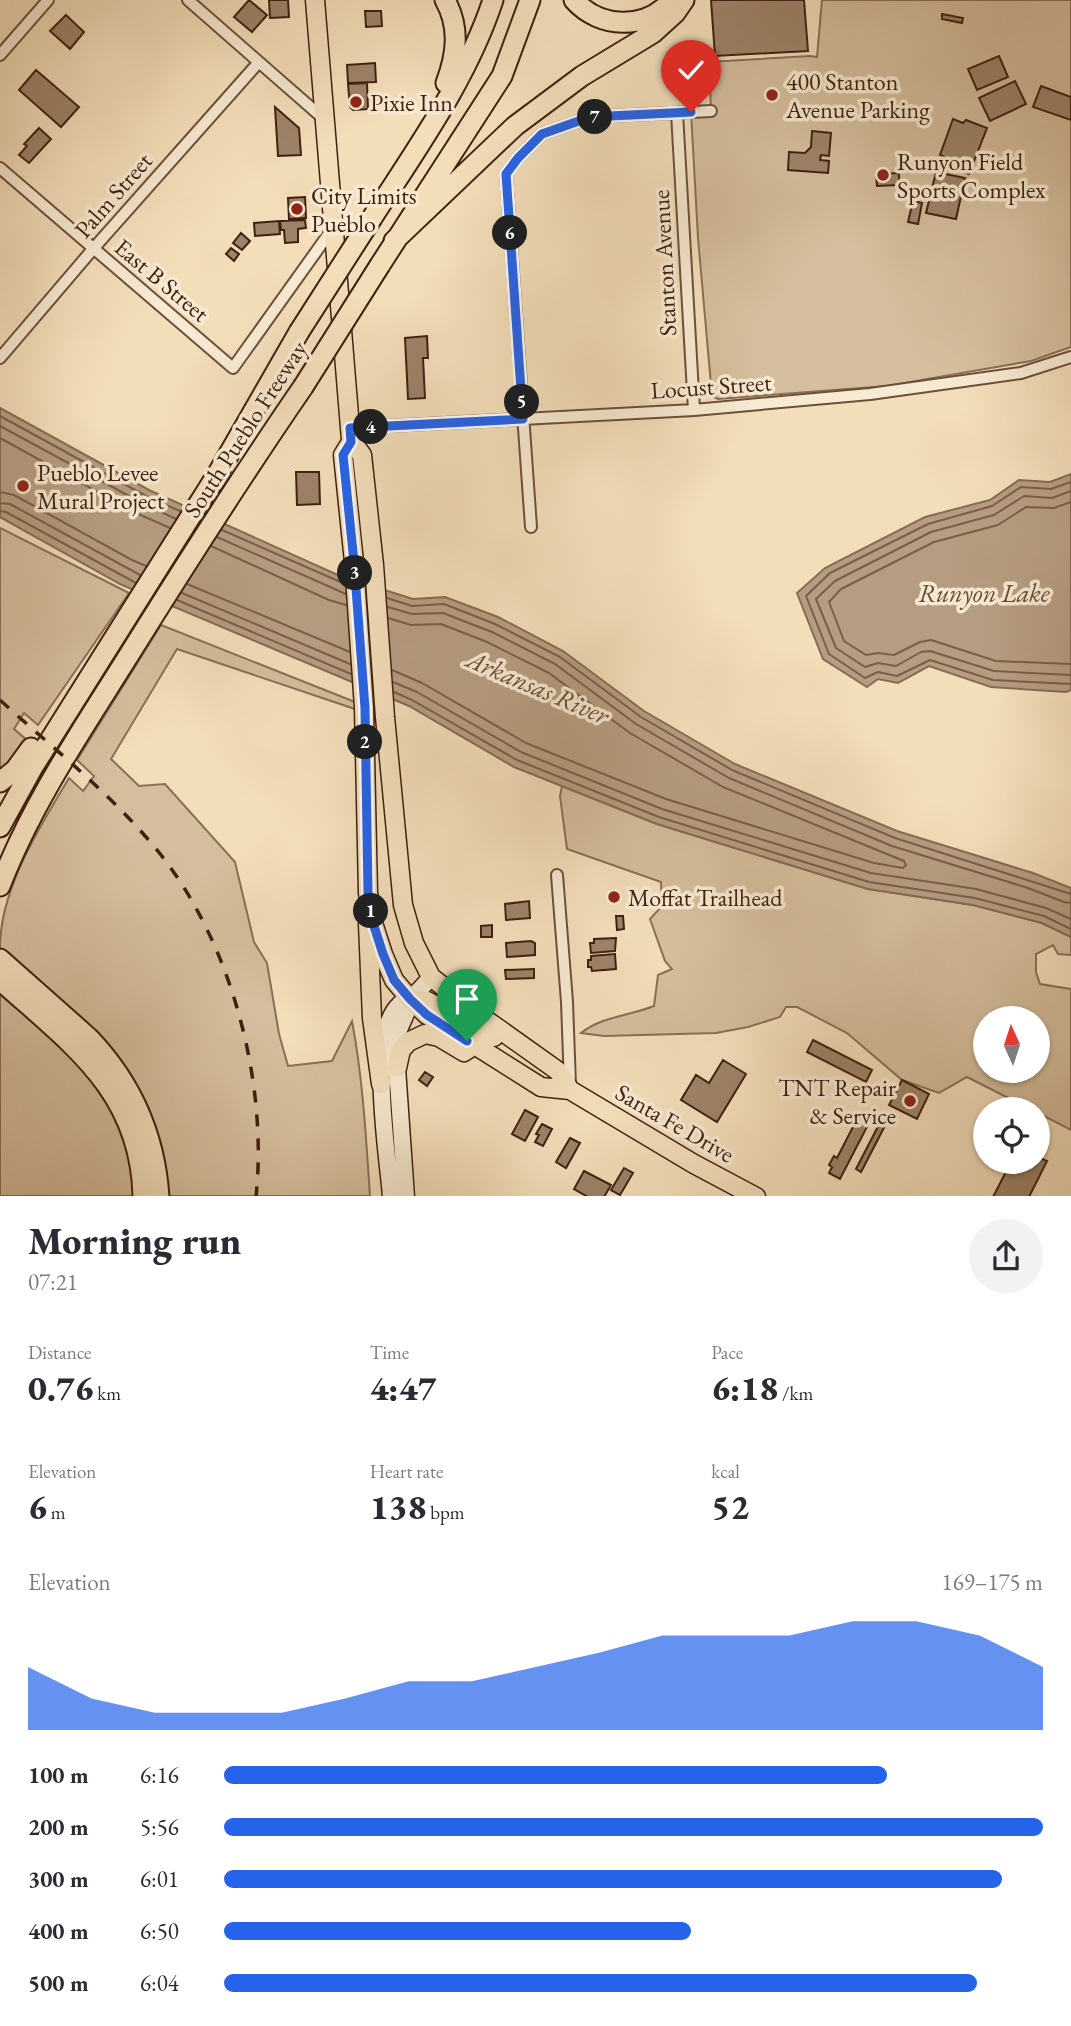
<!DOCTYPE html>
<html lang="en">
<head>
<meta charset="utf-8">
<style>
	:root { --surface:#fff; --page:#f2f2f3; --text:#2b2b33; --muted:#7c7c81; --accent:#2563eb }
	body { margin:0; font-family:"EB Garamond",serif; background:var(--page); color:var(--text); height:100vh; display:flex; flex-direction:column; font-size:26px; white-space:nowrap }
	* { box-sizing:border-box; margin:0 }
	p { font-size:23px; color:var(--muted) }
	.icon { flex:none; width:38px; height:38px; fill:none; stroke:currentColor; stroke-width:2; stroke-linecap:round; stroke-linejoin:round }
	.map { position:relative; height:1196px; overflow:hidden }
	.drawer { display:flex; flex-direction:column; background:var(--surface); flex:1 }
	.drawer>* { flex:none }
	.needle { width:46px; rotate:357deg }
	.fabs { position:absolute; left:973px; top:1006px; display:grid; gap:14px }
	.fabs a { display:grid; place-items:center; width:77px; height:77px; border-radius:50%; background:var(--surface); box-shadow:0 2px 5px #0004; font-size:35px }
	.pin { position:absolute; display:grid; place-items:center; width:60px; height:60px; color:#fff; margin:-72px -30px; border-radius:50% 50% 50% 0; rotate:-45deg; box-shadow:0 0 7px #0007 }
	.pin .icon { rotate:45deg }
	.km { position:absolute; width:35px; height:35px; margin:-18px; border-radius:50%; background:#222; color:#fff; font-size:19px; line-height:35px; text-align:center }
	.round { display:grid; place-items:center; flex:none; width:74px; height:74px; border-radius:37px; background:var(--page) }
	.headline { display:flex; align-items:center; justify-content:space-between; height:119px; padding:0 28px }
	h1 { font-size:38px; font-weight:800; line-height:52px }
	.stats { display:grid; grid-template-columns:repeat(3,1fr); gap:10px; height:119px; padding:7px 28px }
	.stats div { display:grid; align-content:center }
	.stats b { font-size:35px; font-weight:800 }
	.stats small { font-size:19px; font-weight:400 }
	.stats p { font-size:19px }
	.chart { height:196px; padding:14px 28px }
	.chart p { display:flex; justify-content:space-between }
	.chart svg { width:100%; height:126px; margin-top:7px; fill:var(--accent); opacity:.7 }
	ul { padding:0 28px; list-style:none; font-size:23px }
	li { display:grid; grid-template-columns:112px 84px 1fr; align-items:center; height:52px }
	li i { height:18px; border-radius:9px; background:var(--accent) }
	.map>svg:first-child { display:block }
</style>
</head>
<body>
<div class="map">
<svg width="1071" height="1197" viewBox="0 0 1071 1197">
	<rect width="100%" height="100%" fill="#f3deba"/>
	<filter id="stains"><feTurbulence type="fractalNoise" baseFrequency=".00286" numOctaves="4"/><feColorMatrix values="0 0 0 0 .2 0 0 0 0 .09 0 0 0 0 .02 0 0 0 .5 -.17"/></filter>
	<radialGradient id="worn" r=".72"><stop offset=".6" stop-color="#630" stop-opacity="0"/><stop offset="1" stop-color="#630" stop-opacity=".3"/></radialGradient>
	<path fill="#d5be9d" stroke="#8a6f57" stroke-width="2" fill-rule="evenodd" d="M 822,0 L 1071,0 L 1071,347 L 1031,361 L 887,386 L 718,399 L 712,396 L 698,238 L 691,112 L 711,111 L 709,62 L 810,56 L 817,57 Z
		M 0,528 L 129,593 L 38,725 L 24,713 L 14,729 L 28,741 L 10,764 L 0,771 Z
		M 161,625 L 355,702 L 355,709 L 177,649 L 111,759 L 139,786 L 165,784 L 235,862 L 254,942 L 267,963 L 279,1034 L 288,1066 L 332,1061 L 352,1021 C 363,1079 366,1138 370,1196 L 165,1196 C 161,1165 159,1131 146,1103 C 118,1042 49,991 0,948 C 0,889 39,828 69,778 L 83,791 L 94,776 L 77,760 Z
		M 562,786 L 657,824 L 868,889 L 973,905 L 1042,923 L 1071,937 L 1071,955 L 1058,954 L 1053,945 L 1036,954 L 1036,972 L 1040,984 L 1071,989 L 1071,1130 L 1038,1113 L 1038,1110 L 1030,1109 L 967,1077 L 939,1093 L 902,1080 L 847,1033 L 797,1007 L 786,1007 L 780,1017 L 748,1027 L 716,1033 L 604,1036 L 581,1033 C 603,1016 629,1016 654,1006 L 658,975 L 672,969 L 665,961 L 650,919 L 662,906 L 661,882 L 567,849 L 560,796 ZM 985,1018 L 1038,1018 L 1038,1071 L 985,1071 Z
		M 0,989 L 77,1061 L 104,1093 L 125,1138 L 133,1171 L 135,1196 L 0,1196 Z"/>
	<path fill="#b69d81" stroke="#876b54" stroke-width="2" d="M 0,408 L 149,490 L 340,576 L 413,599 L 445,597 L 498,617 L 563,651 L 644,711 L 735,764 L 897,831 L 1033,873 L 1071,888 L 1071,937 L 1042,923 L 973,905 L 868,889 L 657,824 L 514,767 L 409,706 L 120,584 L 0,517 Z
		M 1071,474 L 1071,690 L 1066,692 L 991,687 L 929,666 L 898,683 L 878,679 L 867,687 L 823,659 L 797,593 L 825,568 L 925,517 L 990,500 L 1019,480 L 1050,482 Z"/>
	<g fill="none" stroke-linecap="round" stroke-linejoin="round">
		<path stroke="#7b5e49" stroke-width="2" d="M 0,416 L 146,496 L 180,511
			M 0,426 L 142,503 L 176,519
			M 0,438 L 136,513 L 170,528
			M 1071,482 L 1051,489 L 1021,487 L 992,506 L 928,524 L 830,573 L 806,596 L 829,654 L 865,678 L 878,672 L 897,676 L 930,660 L 993,680 L 1071,684
			M 1071,491 L 1052,498 L 1024,496 L 994,515 L 931,532 L 835,581 L 816,599 L 836,648 L 865,667 L 878,663 L 896,666 L 921,652 L 930,651 L 994,671 L 1071,675
			M 0,492 L 14,495 L 132,560 L 146,566
			M 1071,502 L 1054,508 L 1026,507 L 998,525 L 934,542 L 841,589 L 829,602 L 844,641 L 866,655 L 878,653 L 894,655 L 920,642 L 931,640 L 996,661 L 1071,664
			M 0,503 L 10,504 L 140,575
			M 0,511 L 6,512 L 136,583
			M 222,530 L 345,584
			M 217,537 L 346,594
			M 211,546 L 329,600 L 346,605
			M 187,584 L 350,652
			M 182,593 L 350,664
			M 387,598 L 412,606 L 444,604 L 495,624 L 560,657 L 641,717 L 732,770 L 895,838 L 1071,894
			M 177,600 L 351,674
			M 388,607 L 412,614 L 443,613 L 492,632 L 555,664 L 636,724 L 729,778 L 892,846 L 1028,888 L 1064,902 L 1071,903
			M 388,618 L 411,625 L 441,624 L 487,642 L 549,673 L 630,733 L 723,787 L 904,861 L 906,865 L 903,868 L 874,863 L 666,799 L 526,743 L 422,683 L 392,670
			M 393,682 L 417,692 L 521,752 L 662,809 L 871,873 L 976,889 L 1046,908 L 1071,919
			M 394,692 L 412,700 L 517,760 L 659,817 L 869,882 L 975,898 L 1044,916 L 1071,929"/>
	</g>
	<path fill="#9d8369" stroke="#402011" stroke-width="2" d="M 249,0 L 267,15 L 252,32 L 234,17 Z
		M 269,0 L 288,0 L 289,17 L 270,18 Z
		M 711,0 L 804,0 L 808,51 L 715,56 Z
		M 365,11 L 381,11 L 382,26 L 366,27 Z
		M 942,14 L 963,18 L 962,23 L 942,19 Z
		M 66,15 L 84,32 L 70,49 L 50,31 Z
		M 999,56 L 1008,77 L 977,90 L 968,69 Z
		M 375,63 L 376,82 L 348,83 L 347,65 Z
		M 36,70 L 79,107 L 61,127 L 19,90 Z
		M 1015,81 L 1026,104 L 990,121 L 979,98 Z
		M 367,83 L 368,109 L 353,110 L 350,107 L 348,84 Z
		M 1041,86 L 1071,97 L 1071,120 L 1033,107 Z
		M 275,107 L 299,128 L 301,155 L 278,156 Z
		M 953,119 L 963,123 L 966,120 L 987,128 L 969,174 L 947,166 L 949,159 L 940,155 Z
		M 39,128 L 51,139 L 29,163 L 19,155 L 27,146 L 24,144 Z
		M 812,131 L 831,133 L 829,156 L 821,155 L 820,160 L 829,161 L 828,173 L 788,170 L 789,152 L 805,153 L 811,147 Z
		M 936,172 L 965,178 L 956,219 L 926,213 Z
		M 899,173 L 899,185 L 877,186 L 876,174 Z
		M 305,197 L 306,218 L 289,219 L 288,198 Z
		M 913,201 L 922,203 L 918,224 L 908,222 Z
		M 305,220 L 306,228 L 298,229 L 298,242 L 285,243 L 284,230 L 281,230 L 280,221 Z
		M 279,221 L 280,234 L 255,236 L 254,223 Z
		M 241,233 L 250,241 L 242,250 L 233,243 Z
		M 231,248 L 239,254 L 234,261 L 226,254 Z
		M 427,336 L 428,358 L 423,358 L 425,398 L 408,399 L 405,338 Z
		M 296,472 L 319,472 L 320,504 L 297,505 Z
		M 529,901 L 530,918 L 506,920 L 505,904 Z
		M 616,916 L 623,916 L 624,929 L 617,930 Z
		M 492,925 L 492,937 L 481,937 L 481,926 Z
		M 616,938 L 615,951 L 591,953 L 590,943 L 594,943 L 594,939 Z
		M 531,941 L 535,943 L 535,955 L 507,957 L 506,943 Z
		M 615,954 L 616,969 L 592,971 L 591,967 L 588,967 L 588,960 L 591,960 L 591,956 Z
		M 534,969 L 534,978 L 506,979 L 505,970 Z
		M 813,1040 L 872,1070 L 866,1082 L 807,1052 Z
		M 723,1060 L 746,1074 L 717,1122 L 681,1100 L 696,1075 L 709,1083 Z
		M 425,1072 L 433,1077 L 427,1086 L 419,1080 Z
		M 902,1080 L 929,1094 L 917,1119 L 889,1105 Z
		M 525,1110 L 538,1117 L 525,1141 L 512,1134 Z
		M 885,1113 L 890,1116 L 861,1172 L 856,1169 Z
		M 858,1117 L 869,1123 L 840,1179 L 829,1173 L 832,1167 L 829,1165 L 834,1156 L 837,1158 Z
		M 542,1124 L 552,1129 L 543,1146 L 535,1142 L 539,1135 L 536,1134 Z
		M 570,1138 L 580,1143 L 566,1168 L 556,1162 Z
		M 1038,1157 L 1047,1161 L 1029,1197 L 993,1197 L 1011,1162 L 1038,1162 Z
		M 624,1168 L 633,1173 L 620,1195 L 611,1190 Z
		M 584,1171 L 611,1185 L 604,1197 L 588,1197 L 574,1189 Z"/>
	<g fill="none" stroke-linecap="round" stroke-linejoin="round">
		<defs>
			<path id="street" d="M 188,0 L 324,119
				M 0,55 L 48,0
				M 677,113 L 694,410
				M 0,168 L 233,368 L 333,228
				M 0,358 L 93,249 L 259,62
				M 350,428 L 694,410 L 870,394 L 1021,373 L 1071,357
				M 531,527 L 506,174 L 518,158 L 542,134 L 590,117 L 711,111
				M 557,875 L 567,1002 L 570,1085"/>
			<path id="secondary" d="M 391,1197 C 388,1154 367,1035 399,1005 C 402,1001 408,1001 412,997 C 419,991 425,984 431,977
				M 406,1197 L 397,1068 C 396,1063 394,1056 394,1050 C 394,1032 408,1017 410,999"/>
			<path id="primary" d="M 315,0 L 351,440 L 362,455 L 374,565 L 385,717 L 403,905 L 414,943 L 431,977 L 482,1017 L 558,1071 L 570,1090
				M 351,442 L 343,455 L 354,562 L 364,708 L 368,893 L 373,923 L 383,954 L 394,980 L 410,999 L 427,1015 L 541,1087 L 570,1090 L 694,1164 L 756,1197
				M 368,924 L 372,1018 L 381,1084
				M 412,1000 L 427,1001 L 494,1037
				M 397,1068 L 401,1050 L 408,1042 L 425,1034 L 439,1037 L 464,1052 L 470,1048"/>
			<path id="highway" d="M 445,0 C 460,27 457,54 446,83
				M 574,0 C 600,29 645,30 671,1
				M 372,218 C 417,148 467,79 493,0
				M 394,241 L 515,126 L 582,76 L 653,33 L 675,13 L 684,0
				M 380,265 L 502,76 L 530,0
				M 0,782 L 15,770 L 31,748
				M 0,827 L 33,767 L 218,473 L 299,332
				M 0,886 C 31,806 78,736 124,663 C 182,570 241,477 303,387
				M 0,959 L 89,1038 C 131,1082 155,1135 159,1197
				M 0,980 C 71,1044 141,1091 143,1197"/>
		</defs>
		<use href="#street" stroke="#6d503b" stroke-width="14"/>
		<use href="#secondary" stroke="#402011" stroke-width="19"/>
		<use href="#primary" stroke="#402011" stroke-width="21"/>
		<use href="#highway" stroke="#402011" stroke-width="23"/>
		<use href="#street" stroke="#f7ead2" stroke-width="10"/>
		<use href="#secondary" stroke="#f7ead2" stroke-width="16"/>
		<use href="#primary" stroke="#f3deba" stroke-width="18"/>
		<use href="#highway" stroke="#f3deba" stroke-width="19"/>
		<path stroke="#402011" stroke-width="3.5" stroke-dasharray="12 12" stroke-linecap="butt" d="M 0,700 C 55,750 115,797 161,855 C 232,945 268,1083 256,1197"/>
		<defs>
			<path id="highway-bridge" d="M 299,332 L 372,218
				M 303,387 L 380,265"/>
		</defs>
		<use href="#highway-bridge" stroke="#402011" stroke-width="23" stroke-linecap="butt"/>
		<use href="#highway-bridge" stroke="#f3deba" stroke-width="19"/>
	</g>
	<g fill="none" stroke-linecap="round" stroke-linejoin="round">
		<defs>
			<path id="route" d="M 467,1041 L 427,1015 L 410,999 L 394,980 L 383,954 L 373,923 L 368,893 L 365,708 L 354,562 L 343,455 L 351,442 L 350,428 L 523,419 L 506,174 L 518,158 L 542,134 L 590,117 L 691,112"/>
		</defs>
		<use href="#route" stroke="#fff" stroke-width="14"/>
		<use href="#route" stroke="#2563eb" stroke-width="9"/>
	</g>
	<g fill="#8f2418" stroke="#f7ead2" stroke-width="2.5">
		<circle cx="772" cy="95" r="7"/>
		<circle cx="356" cy="102" r="7"/>
		<circle cx="883" cy="175" r="7"/>
		<circle cx="297" cy="209" r="7"/>
		<circle cx="23" cy="486" r="7"/>
		<circle cx="614" cy="897" r="7"/>
		<circle cx="910" cy="1101" r="7"/>
	</g>
	<g text-anchor="middle" dominant-baseline="central" stroke-width="7" stroke-linejoin="round" paint-order="stroke">
		<g font-size="24" fill="#402011" stroke="#f7ead2" text-anchor="start">
			<text x="786" y="81">400 Stanton<tspan x="786" dy="28">Avenue Parking</tspan></text>
			<text x="370" y="102">Pixie Inn</text>
			<text x="897" y="161">Runyon Field<tspan x="897" dy="28">Sports Complex</tspan></text>
			<text x="311" y="195">City Limits<tspan x="311" dy="28">Pueblo</tspan></text>
			<text x="37" y="472">Pueblo Levee<tspan x="37" dy="28">Mural Project</tspan></text>
			<text x="628" y="897">Moffat Trailhead</text>
			<text x="896" y="1087" text-anchor="end">TNT Repair<tspan x="896" dy="28">&amp; Service</tspan></text>
		</g>
		<g font-size="24" fill="#402011" stroke="#f7ead2">
			<text transform="translate(113 195) rotate(-49)">Palm Street</text>
			<text transform="translate(664 263) rotate(-93)">Stanton Avenue</text>
			<text transform="translate(162 280) rotate(40)">East B Street</text>
			<text transform="translate(711 386) rotate(-4)">Locust Street</text>
			<text transform="translate(245 429) rotate(-57)">South Pueblo Freeway</text>
			<text transform="translate(675 1123) rotate(30)">Santa Fe Drive</text>
		</g>
		<g font-size="26" font-style="italic" fill="#694c38" stroke="#f7ead2">
			<text x="984" y="593">Runyon Lake</text>
			<text transform="translate(538 687) rotate(23)">Arkansas River</text>
		</g>
	</g>
	<rect width="100%" height="100%" filter="url(#stains)"/>
	<rect width="100%" height="100%" fill="url(#worn)"/>
</svg>
<div class="fabs">
<a><svg class="needle" viewBox="-14 -14 28 28"><path d="M0-13l5 13h-10z" fill="#e53935"/><path d="M0 13l5-13h-10z" fill="#7c7c81"/></svg></a>
<a><svg class="icon" aria-label="locate" viewBox="0 0 24 24"><circle cx="12" cy="12" r="6"/><path d="M12 2v4M12 18v4M2 12h4M18 12h4"/></svg></a>
</div>
<div class="pin" style="left:467px;top:1041px;background:#1e9e55"><svg class="icon" aria-label="arrive" viewBox="0 0 24 24"><path d="M6 21V4h12l-3 4 3 4H6"/></svg></div>
<div class="pin" style="left:691px;top:112px;background:#d93025"><svg class="icon" aria-label="check" viewBox="0 0 24 24"><path d="M5 12l5 5 9-10"/></svg></div>
<b class="km" style="left:371px;top:911px">1</b>
<b class="km" style="left:365px;top:742px">2</b>
<b class="km" style="left:355px;top:573px">3</b>
<b class="km" style="left:371px;top:427px">4</b>
<b class="km" style="left:522px;top:402px">5</b>
<b class="km" style="left:510px;top:233px">6</b>
<b class="km" style="left:595px;top:117px">7</b>
</div>
<section class="drawer">
<div class="headline"><div><h1>Morning run</h1><p>07:21</p></div><a class="round"><svg class="icon" aria-label="share" viewBox="0 0 24 24"><path d="M12 15V3M7 8l5-5 5 5M5 13v7h14v-7"/></svg></a></div>
<div class="stats">
<div><p>Distance</p><b>0.76<small> km</small></b></div>
<div><p>Time</p><b>4:47</b></div>
<div><p>Pace</p><b>6:18<small> /km</small></b></div>
</div>
<div class="stats">
<div><p>Elevation</p><b>6<small> m</small></b></div>
<div><p>Heart rate</p><b>138<small> bpm</small></b></div>
<div><p>kcal</p><b>52</b></div>
</div>
<div class="chart"><p><span>Elevation</span>169–175 m</p>
<svg viewBox="0 0 160 44" preserveAspectRatio="none"><path d="M0 44V22L10 33L20 38L30 38L40 38L50 33L60 27L70 27L80 22L90 17L100 11L110 11L120 11L130 6L140 6L150 11L160 22V44z"/></svg>
</div>
<ul>
<li><b>100 m</b>6:16<i style="width:81%"></i></li>
<li><b>200 m</b>5:56<i style="width:100%"></i></li>
<li><b>300 m</b>6:01<i style="width:95%"></i></li>
<li><b>400 m</b>6:50<i style="width:57%"></i></li>
<li><b>500 m</b>6:04<i style="width:92%"></i></li>
</ul>
</section>
</body>
</html>
